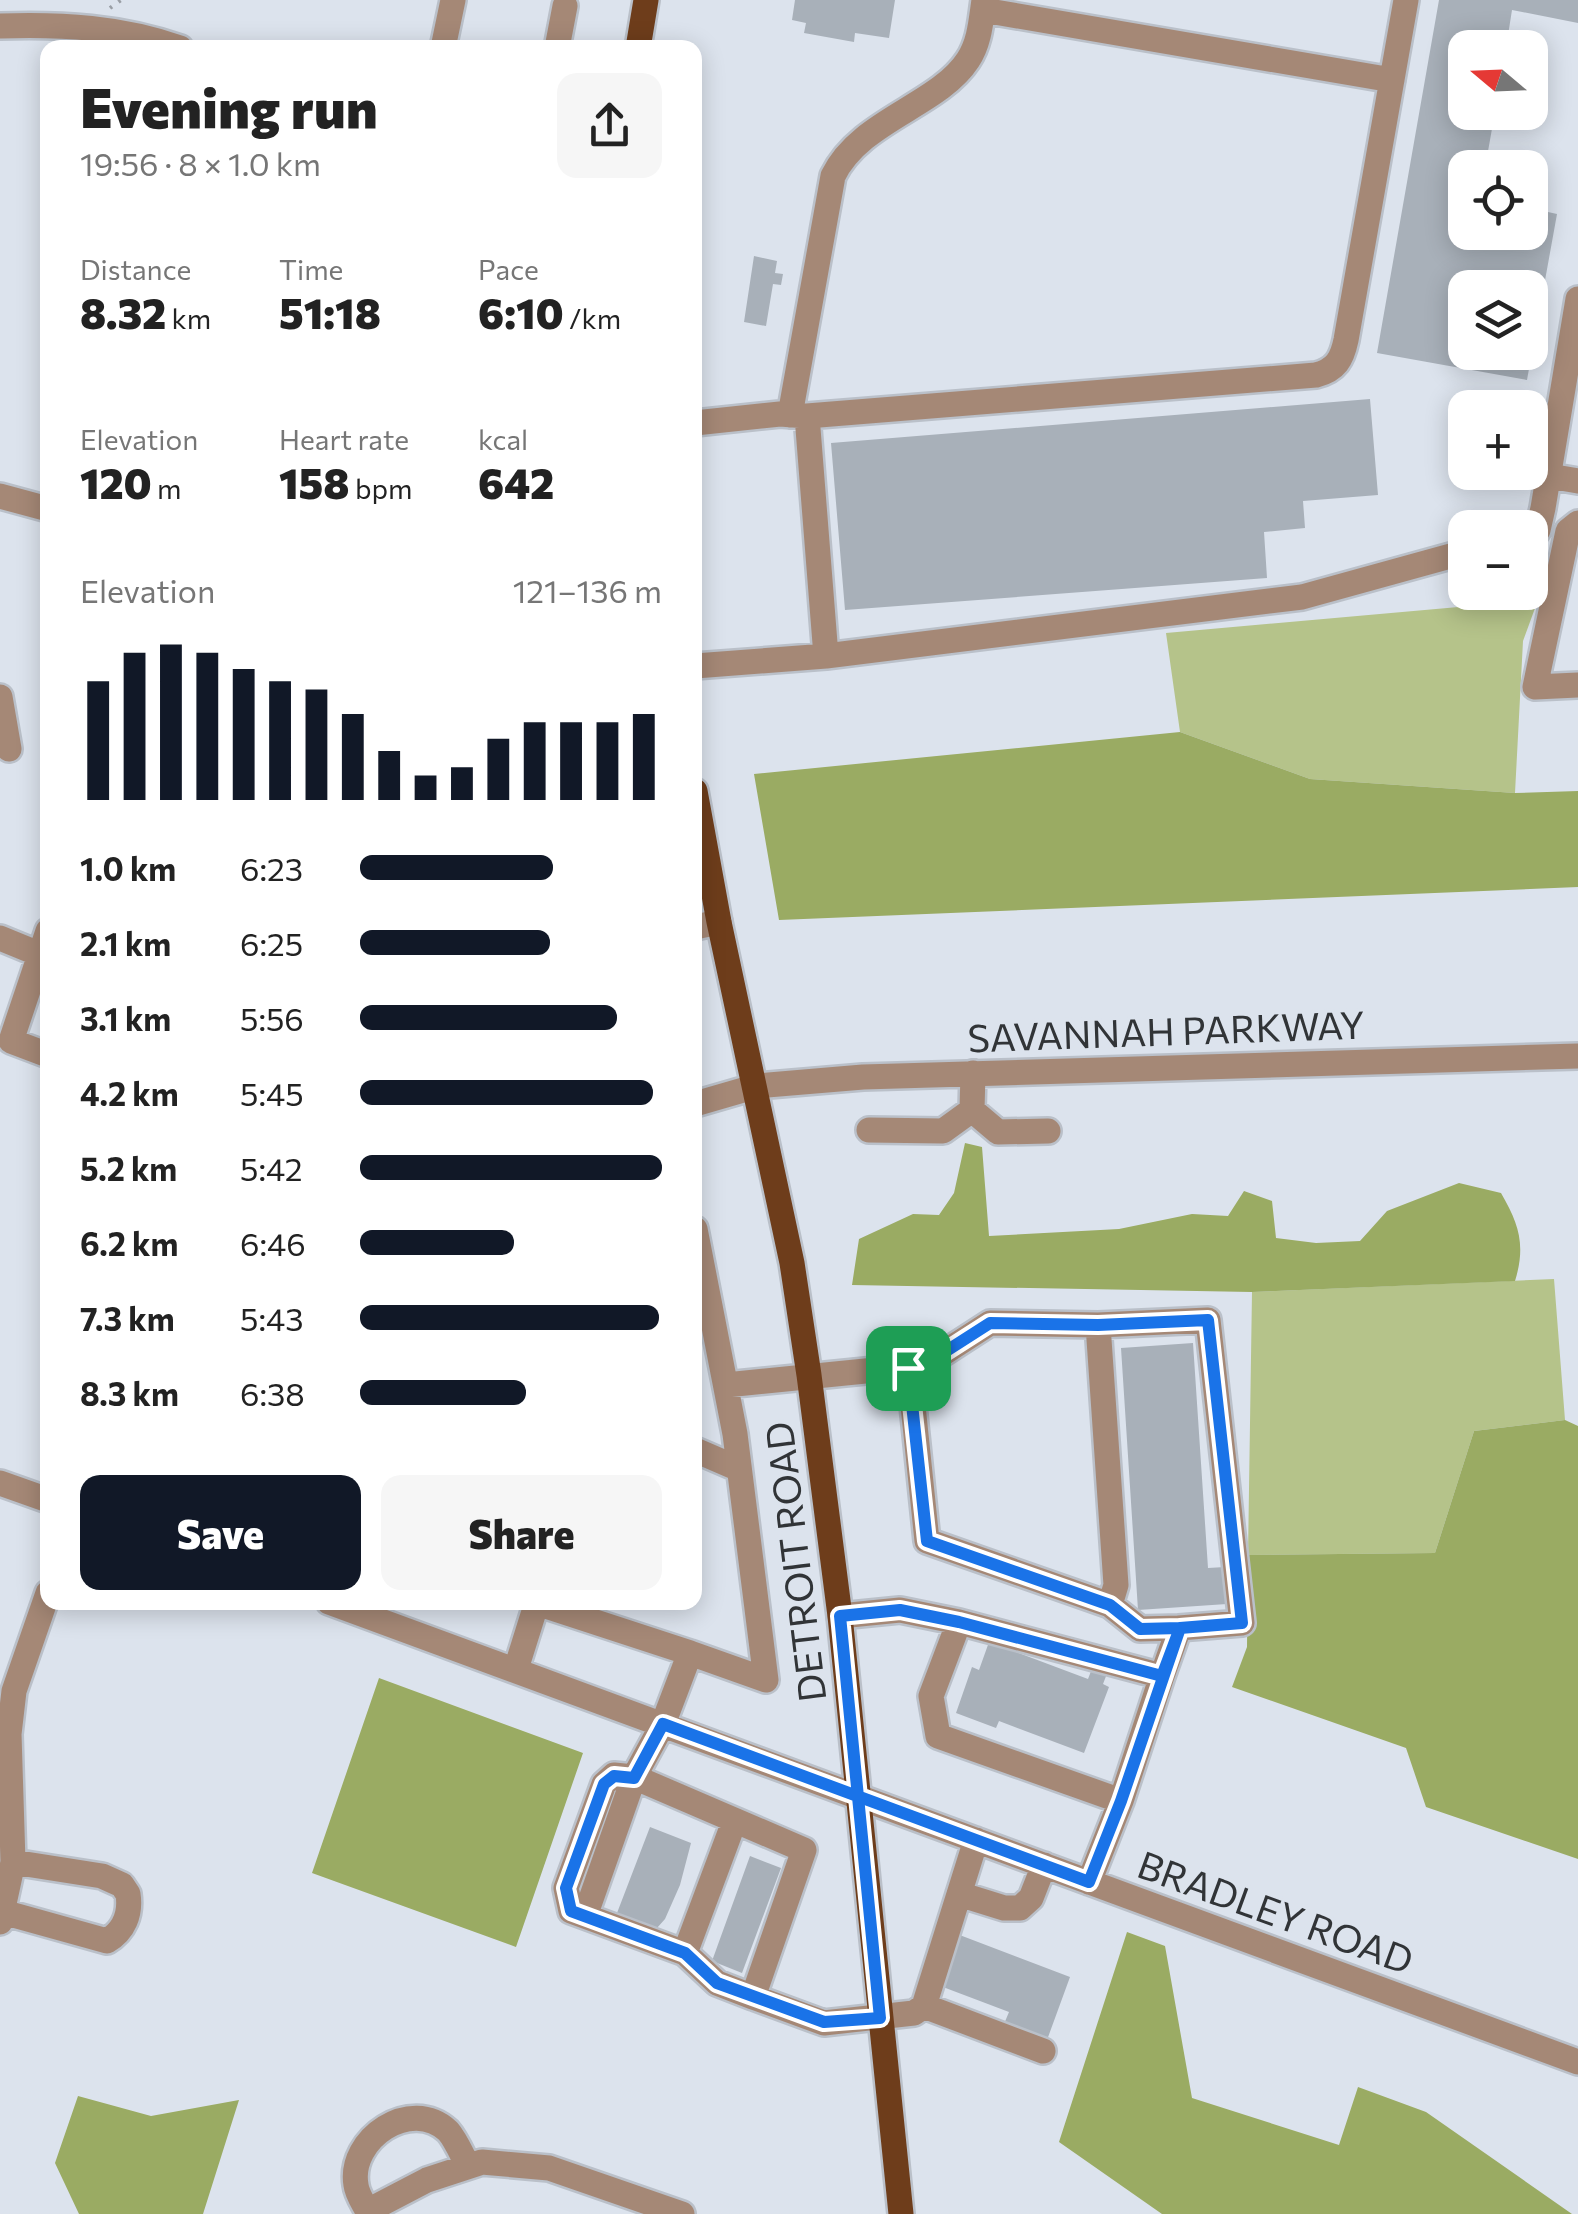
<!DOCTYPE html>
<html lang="en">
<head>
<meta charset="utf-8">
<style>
	:root { --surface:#fff; --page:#f6f6f6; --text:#222; --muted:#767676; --accent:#111827 }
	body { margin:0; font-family:Commissioner,sans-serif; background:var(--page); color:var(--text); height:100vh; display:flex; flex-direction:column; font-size:38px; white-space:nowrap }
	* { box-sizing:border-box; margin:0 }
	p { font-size:32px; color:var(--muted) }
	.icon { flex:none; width:55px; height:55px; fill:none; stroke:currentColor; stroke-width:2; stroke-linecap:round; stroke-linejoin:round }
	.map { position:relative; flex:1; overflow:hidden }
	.panel { position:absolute; left:40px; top:40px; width:662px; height:1570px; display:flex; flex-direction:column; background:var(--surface); border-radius:20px; box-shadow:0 5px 25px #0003 }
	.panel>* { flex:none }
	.needle { width:65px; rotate:289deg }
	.buttons { position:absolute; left:1448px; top:30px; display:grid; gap:20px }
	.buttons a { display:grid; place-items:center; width:100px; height:100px; border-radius:20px; background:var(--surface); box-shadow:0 5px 25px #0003; font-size:50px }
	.pin { position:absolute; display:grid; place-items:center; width:85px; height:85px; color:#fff; margin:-42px; border-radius:20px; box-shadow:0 5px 15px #0006 }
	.round { display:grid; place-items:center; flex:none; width:105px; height:105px; border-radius:20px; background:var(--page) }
	.headline { display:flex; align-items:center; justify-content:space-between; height:170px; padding:0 40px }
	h1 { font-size:55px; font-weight:800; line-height:75px }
	.stats { display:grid; grid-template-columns:repeat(3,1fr); gap:15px; height:170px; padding:10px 40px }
	.stats div { display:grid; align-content:center }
	.stats b { font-size:42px; font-weight:800 }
	.stats small { font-size:28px; font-weight:400 }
	.stats p { font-size:28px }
	.chart { height:280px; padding:20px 40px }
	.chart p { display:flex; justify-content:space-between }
	.chart svg { width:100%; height:180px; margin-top:10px; stroke:var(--accent); stroke-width:6 }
	.action { display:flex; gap:20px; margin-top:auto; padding:20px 40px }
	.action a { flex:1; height:115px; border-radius:20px; background:var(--accent); color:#fff; font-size:40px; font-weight:800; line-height:115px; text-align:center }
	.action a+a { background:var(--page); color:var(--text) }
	ul { padding:0 40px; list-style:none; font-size:32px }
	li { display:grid; grid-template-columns:160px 120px 1fr; align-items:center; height:75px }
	li i { height:25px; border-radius:12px; background:var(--accent) }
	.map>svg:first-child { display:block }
</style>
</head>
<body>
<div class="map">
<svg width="1578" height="2214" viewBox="0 0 1578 2214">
	<rect width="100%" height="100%" fill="#dce3ed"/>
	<path fill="#b5c38a" d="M 1538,600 L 1523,641 L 1515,793 L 1310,779 L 1180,732 L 1166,633 Z
		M 1554,1279 L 1565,1420 L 1474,1431 L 1435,1553 L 1248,1555 L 1252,1292 Z"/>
	<path fill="#9aab63" d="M 1180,732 L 1310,779 L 1515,793 L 1578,791 L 1578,887 L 779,920 L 754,774 Z
		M 965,1143 L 982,1147 L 989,1236 L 1119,1229 L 1192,1214 L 1228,1216 L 1244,1191 L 1272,1201 L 1276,1238 L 1316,1243 L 1360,1241 L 1387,1211 L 1459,1183 L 1501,1193 C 1519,1224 1526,1245 1515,1281 L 1252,1292 L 852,1285 L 859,1239 L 913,1214 L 939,1215 L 954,1193 Z
		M 1565,1420 L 1578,1426 L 1578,1859 L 1426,1807 L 1406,1748 L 1232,1687 L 1247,1647 L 1248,1555 L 1435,1553 L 1474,1431 Z
		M 379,1678 L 583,1753 L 516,1947 L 312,1873 Z
		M 1127,1932 L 1165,1946 L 1192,2098 L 1339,2145 L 1358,2087 L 1426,2112 L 1572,2214 L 1162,2214 L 1059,2142 Z
		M 78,2096 L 151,2116 L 239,2100 L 203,2214 L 79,2214 L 55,2163 Z"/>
	<path fill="#a8b0b9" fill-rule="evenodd" d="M 795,0 L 895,0 L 889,38 L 855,33 L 854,42 L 804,33 L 806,23 L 792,20 Z
		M 1439,0 L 1578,0 L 1578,23 L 1512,10 L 1506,48 L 1465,48 L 1465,112 L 1495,112 L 1485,168 L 1465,168 L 1465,232 L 1530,232 L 1530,208 L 1557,214 L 1527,380 L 1377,353 ZM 1465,288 L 1530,288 L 1530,352 L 1465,352 Z
		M 754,256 L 777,261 L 775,273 L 783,274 L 781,285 L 773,284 L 766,326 L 744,322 Z
		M 1370,399 L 1378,495 L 1303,501 L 1305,528 L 1264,532 L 1267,578 L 845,610 L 831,443 Z
		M 1193,1343 L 1208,1568 L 1225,1567 L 1227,1604 L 1138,1610 L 1121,1348 Z
		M 989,1642 L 1088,1679 L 1093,1666 L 1108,1671 L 1103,1684 L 1109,1687 L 1084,1753 L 999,1721 L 996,1728 L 956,1713 L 972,1667 L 979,1670 Z
		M 650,1827 L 691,1843 L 680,1885 L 665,1919 L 657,1928 L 617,1913 Z
		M 750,1856 L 781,1868 L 742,1973 L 712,1961 Z
		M 957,1934 L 1070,1977 L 1047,2040 L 1004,2024 L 1009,2012 L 935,1984 Z"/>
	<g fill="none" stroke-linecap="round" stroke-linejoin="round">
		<defs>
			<path id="minor" d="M 983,10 L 1392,80
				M 0,26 C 62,24 121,27 180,48
				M 443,48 L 453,0
				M 557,48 L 565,6
				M 790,415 L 833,176 C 860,120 938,106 968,60 C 980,42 981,20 984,0
				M 807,416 L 826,656
				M 695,423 L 780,414 L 807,416 L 1316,375 C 1336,370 1342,359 1346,340 L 1406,0
				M 1549,476 L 1578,481
				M 0,496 L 48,509
				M 1578,523 L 1568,531 L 1535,687 L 1578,685
				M 1530,542 L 1538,530 L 1543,508 L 1578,299
				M 695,666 L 826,656 L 1302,597 L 1465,552
				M 0,697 L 9,749
				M 695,927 L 719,922
				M 48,931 L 11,1041 L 48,1055
				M 0,938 L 39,954
				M 695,1104 L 757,1086 L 863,1077 L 1578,1056
				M 972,1110 L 998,1132 L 1048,1131
				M 869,1130 L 943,1131 L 972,1110 L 973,1073
				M 695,1229 L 735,1434 L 766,1680 L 690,1653 L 663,1724 L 634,1777 L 804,1850 L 753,1997 L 824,2023 L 914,2013 L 924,2006 L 976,1840
				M 1098,1325 L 1116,1585 L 1110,1605
				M 909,1367 L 927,1541 L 1110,1605 L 1140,1629 L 1179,1628
				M 726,1385 L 925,1365 L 990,1323 L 1098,1325 L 1208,1320 L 1242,1623 L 1179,1628 L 1162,1676
				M 695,1450 L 739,1469
				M 0,1483 L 48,1500
				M 329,1602 L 1578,2062
				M 537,1603 L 690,1653
				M 840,1616 L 900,1610 L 959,1622 L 1162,1676 L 1121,1801 L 1089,1882
				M 959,1622 L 931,1696 L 938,1736 L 1121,1801
				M 516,1669 L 537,1602
				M 734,1822 L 685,1953 L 717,1983 L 753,1997
				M 959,1894 L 1004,1908 L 1020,1908 L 1031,1898 L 1044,1865
				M 3,1912 L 107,1941 C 124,1931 131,1914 128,1894 L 122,1885 L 102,1876 L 13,1862
				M 585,1916 L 634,1777 L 614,1775 L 604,1784 L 566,1888 L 571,1911 L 685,1953
				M 0,1922 L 13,1862 L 9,1734 L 14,1691 L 48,1593
				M 924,2006 L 1043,2051
				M 369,2214 C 365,2205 357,2195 356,2185 C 348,2139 411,2096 448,2131 C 456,2140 462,2155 468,2166
				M 371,2214 L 379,2205 L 427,2180 L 482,2162 L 549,2168 L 682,2214"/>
			<path id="major" d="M 638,48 L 646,0
				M 695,791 L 719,922 L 792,1263 L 809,1375 L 840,1616 L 901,2214"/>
		</defs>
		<use href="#minor" stroke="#bac0c9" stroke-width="30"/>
		<use href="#major" stroke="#bac0c9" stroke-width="30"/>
		<path stroke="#999ea5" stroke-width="4" stroke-dasharray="2.5 8" stroke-linecap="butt" d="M 110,8 L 121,0"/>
		<use href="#minor" stroke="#a58876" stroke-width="25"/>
		<use href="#major" stroke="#6e3d1b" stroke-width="25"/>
	</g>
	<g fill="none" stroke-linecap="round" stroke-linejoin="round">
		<defs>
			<path id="route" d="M 908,1368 L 927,1541 L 1110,1605 L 1140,1629 L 1180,1628 L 1121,1801 L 1089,1882 L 663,1724 L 634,1778 L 614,1776 L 604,1784 L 566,1888 L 571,1911 L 685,1953 L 717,1983 L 824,2022 L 880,2018 L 840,1616 L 900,1610 L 959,1622 L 1162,1676 L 1180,1628 L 1242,1623 L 1208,1320 L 1098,1325 L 990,1323 L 926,1364 L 908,1368"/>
		</defs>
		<use href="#route" stroke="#fff" stroke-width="20"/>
		<use href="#route" stroke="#1a73e8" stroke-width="12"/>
	</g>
	<g text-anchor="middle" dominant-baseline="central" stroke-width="8" stroke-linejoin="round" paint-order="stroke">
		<g font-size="38" fill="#313437" stroke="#dce3ed">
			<text transform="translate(1166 1030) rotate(-2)">SAVANNAH PARKWAY</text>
			<text transform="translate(794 1562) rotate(-97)">DETROIT ROAD</text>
			<text transform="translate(1276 1911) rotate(20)">BRADLEY ROAD</text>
		</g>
	</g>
</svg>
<div class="buttons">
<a><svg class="needle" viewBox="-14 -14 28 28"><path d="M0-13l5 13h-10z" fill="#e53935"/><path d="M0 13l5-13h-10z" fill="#767676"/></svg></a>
<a><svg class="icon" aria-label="locate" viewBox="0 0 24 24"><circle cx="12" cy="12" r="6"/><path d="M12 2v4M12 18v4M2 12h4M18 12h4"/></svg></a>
<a><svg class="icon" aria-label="layers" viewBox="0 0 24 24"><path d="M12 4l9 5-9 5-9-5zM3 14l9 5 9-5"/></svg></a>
<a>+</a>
<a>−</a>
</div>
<div class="pin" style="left:908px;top:1368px;background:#1e9e55"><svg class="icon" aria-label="arrive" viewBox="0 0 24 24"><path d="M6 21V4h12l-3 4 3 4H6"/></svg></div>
<section class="panel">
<div class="headline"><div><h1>Evening run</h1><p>19:56 · 8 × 1.0 km</p></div><a class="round"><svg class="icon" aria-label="share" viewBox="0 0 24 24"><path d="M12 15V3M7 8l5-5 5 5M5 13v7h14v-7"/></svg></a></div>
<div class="stats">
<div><p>Distance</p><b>8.32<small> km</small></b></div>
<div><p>Time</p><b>51:18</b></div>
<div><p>Pace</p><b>6:10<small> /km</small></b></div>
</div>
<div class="stats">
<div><p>Elevation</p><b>120<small> m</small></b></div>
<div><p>Heart rate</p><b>158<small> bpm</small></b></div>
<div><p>kcal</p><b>642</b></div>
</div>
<div class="chart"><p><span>Elevation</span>121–136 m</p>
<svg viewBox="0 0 160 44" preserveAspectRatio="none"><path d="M5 44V15M15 44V8M25 44V6M35 44V8M45 44V12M55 44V15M65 44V17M75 44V23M85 44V32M95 44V38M105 44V36M115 44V29M125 44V25M135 44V25M145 44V25M155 44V23"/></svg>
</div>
<ul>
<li><b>1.0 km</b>6:23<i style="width:64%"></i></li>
<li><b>2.1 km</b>6:25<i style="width:63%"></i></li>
<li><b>3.1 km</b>5:56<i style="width:85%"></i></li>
<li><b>4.2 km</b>5:45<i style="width:97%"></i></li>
<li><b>5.2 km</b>5:42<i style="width:100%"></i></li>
<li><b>6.2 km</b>6:46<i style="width:51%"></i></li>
<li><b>7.3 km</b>5:43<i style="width:99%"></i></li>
<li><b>8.3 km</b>6:38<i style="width:55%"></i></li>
</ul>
<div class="action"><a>Save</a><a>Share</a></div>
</section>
</div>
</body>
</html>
